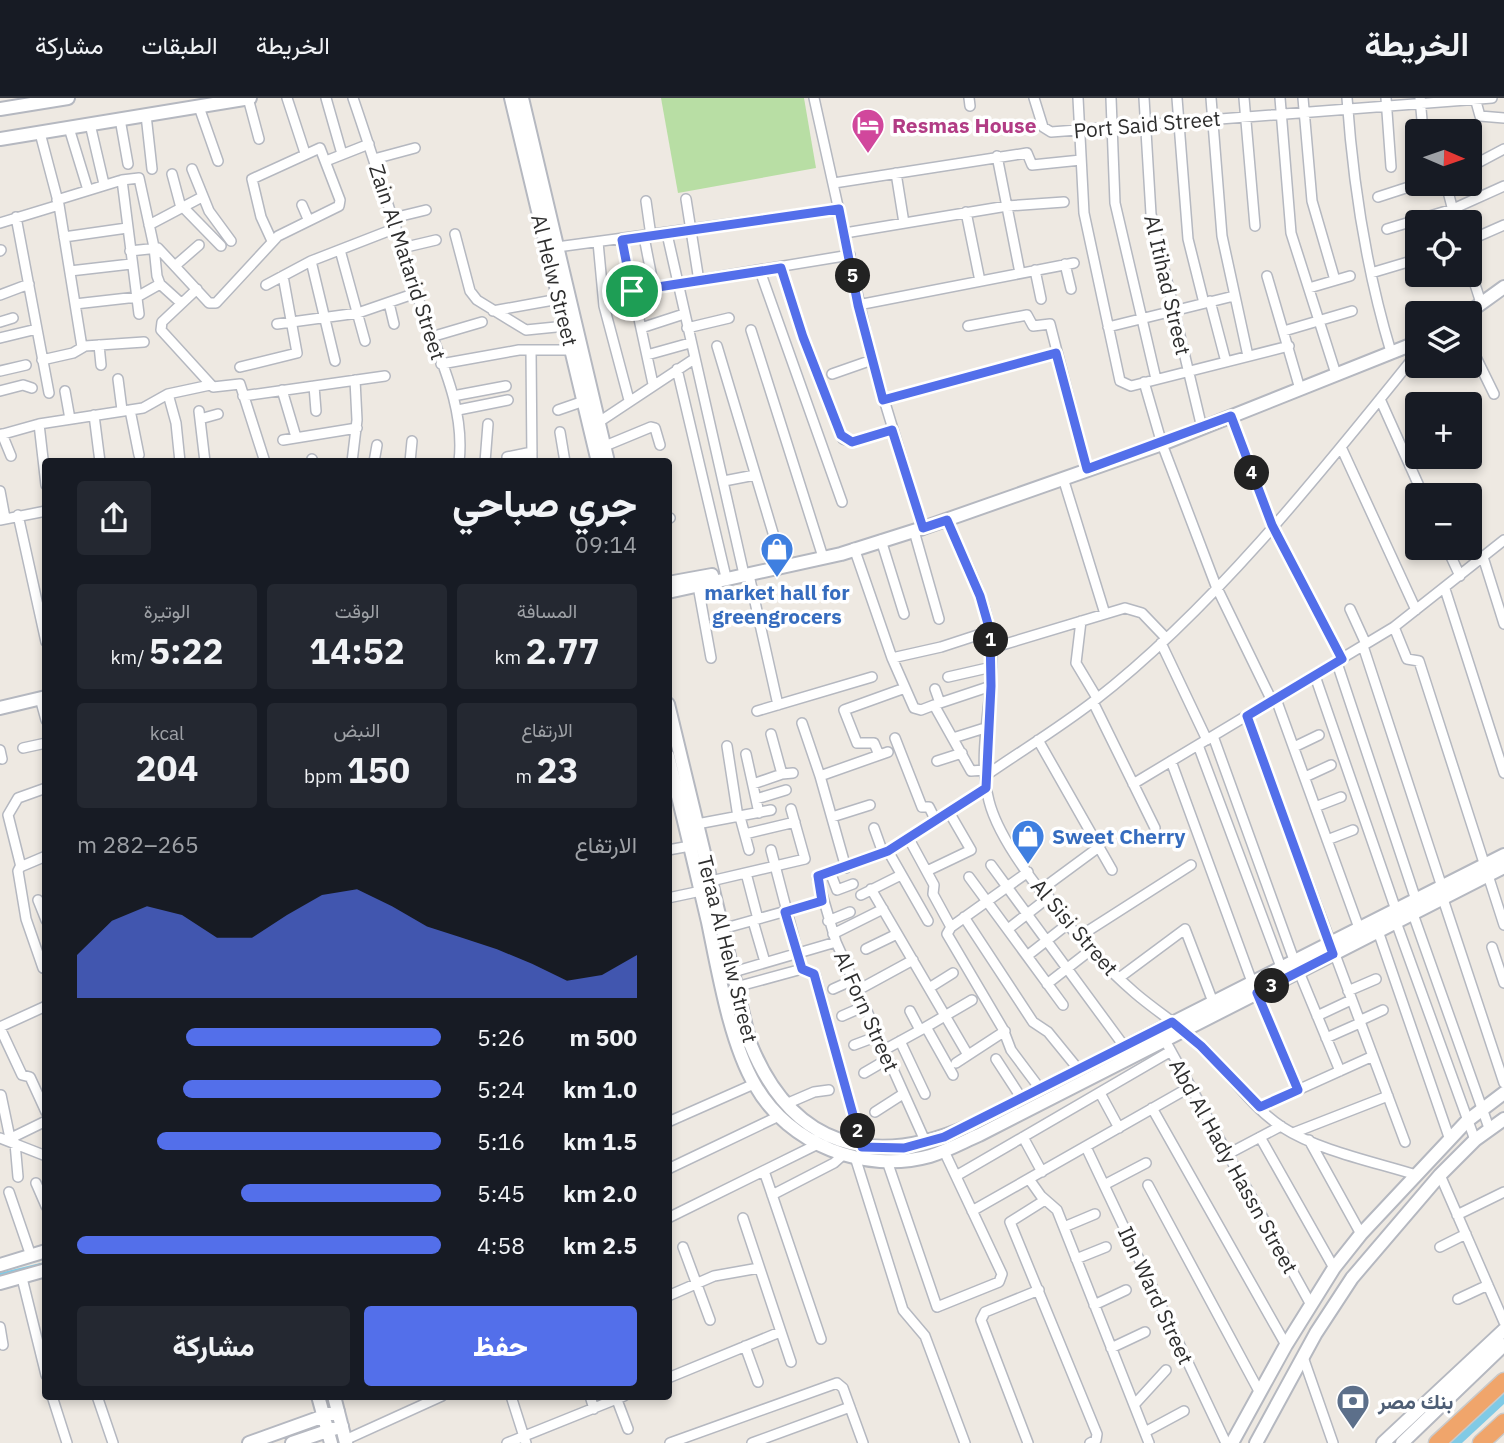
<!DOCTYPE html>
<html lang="ar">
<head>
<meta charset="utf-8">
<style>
	:root { --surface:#171b24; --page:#242831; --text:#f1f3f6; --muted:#9ea1a6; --line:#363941; --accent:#536fea }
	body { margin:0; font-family:"IBM Plex Sans",Vazirmatn,sans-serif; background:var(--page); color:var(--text); direction:rtl; height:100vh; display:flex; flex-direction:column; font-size:26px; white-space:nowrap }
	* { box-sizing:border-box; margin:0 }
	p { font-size:23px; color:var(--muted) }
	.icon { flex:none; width:38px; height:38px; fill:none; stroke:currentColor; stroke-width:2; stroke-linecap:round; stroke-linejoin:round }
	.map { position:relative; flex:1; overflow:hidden; direction:ltr }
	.sheet { position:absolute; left:42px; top:360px; width:630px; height:942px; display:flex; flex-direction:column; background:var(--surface); border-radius:7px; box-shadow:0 4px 10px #0003; direction:rtl }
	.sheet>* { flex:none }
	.needle { width:46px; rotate:92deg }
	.controls { position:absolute; left:1405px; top:21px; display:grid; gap:14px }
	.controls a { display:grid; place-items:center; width:77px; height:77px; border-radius:7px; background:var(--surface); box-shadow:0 4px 10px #0003; font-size:35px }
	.pin { position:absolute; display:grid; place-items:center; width:60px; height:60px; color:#fff; margin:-30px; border:4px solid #fff; border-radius:50%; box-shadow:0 2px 7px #0007 }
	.km { position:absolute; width:35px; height:35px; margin:-18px; border-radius:50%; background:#222; color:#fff; font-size:19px; line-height:35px; text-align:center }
	.round { display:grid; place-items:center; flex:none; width:74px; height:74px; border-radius:7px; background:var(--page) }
	.headline { display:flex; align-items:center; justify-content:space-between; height:119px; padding:0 35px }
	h1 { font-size:38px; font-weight:800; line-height:52px }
	.metrics { display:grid; grid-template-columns:repeat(3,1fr); gap:10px; height:119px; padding:7px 35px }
	.metrics div { display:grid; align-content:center; border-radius:7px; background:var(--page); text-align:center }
	.metrics b { font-size:35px; font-weight:800 }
	.metrics small { font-size:19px; font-weight:400 }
	.metrics p { font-size:19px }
	.chart { height:196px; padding:14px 35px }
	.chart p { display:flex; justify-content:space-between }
	.chart svg { width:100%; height:126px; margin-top:7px; fill:var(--accent); opacity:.7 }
	.primary-button { display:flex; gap:14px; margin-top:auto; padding:14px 35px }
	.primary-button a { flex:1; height:80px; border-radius:7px; background:var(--accent); color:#fff; font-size:28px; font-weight:800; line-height:80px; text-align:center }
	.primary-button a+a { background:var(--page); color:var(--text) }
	ul { padding:0 35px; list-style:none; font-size:23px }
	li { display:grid; grid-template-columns:112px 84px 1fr; align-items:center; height:52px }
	li i { height:18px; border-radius:9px; background:var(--accent) }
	header { display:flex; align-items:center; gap:42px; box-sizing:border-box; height:98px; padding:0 35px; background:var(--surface); border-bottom:2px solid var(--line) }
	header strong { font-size:33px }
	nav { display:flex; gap:38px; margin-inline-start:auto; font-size:24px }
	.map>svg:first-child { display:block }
</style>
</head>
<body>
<header>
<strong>الخريطة</strong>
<nav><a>الخريطة</a><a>الطبقات</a><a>مشاركة</a></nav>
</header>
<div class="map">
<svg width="1504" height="1345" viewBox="0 0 1504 1345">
	<rect width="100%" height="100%" fill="#eee9e2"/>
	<path fill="#b8dea4" d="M 661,0 L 804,0 L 816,70 L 678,95 Z"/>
	<path fill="#80cae5" d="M 1504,1275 L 1504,1306 L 1462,1345 L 1428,1345 Z"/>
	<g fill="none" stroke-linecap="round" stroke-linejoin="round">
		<path stroke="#80cae5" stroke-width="2.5" d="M 0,1176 L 46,1165"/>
		<defs>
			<path id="street" d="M 248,0 L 259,41
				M 287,0 L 305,55
				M 326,0 L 342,56
				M 353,0 C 375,64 395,129 416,194 C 434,250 466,304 459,364
				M 814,0 L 872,262 L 923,430
				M 969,0 L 970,8
				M 1034,0 L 1043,29 L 1051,34 L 1492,0
				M 1078,0 L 1084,115 L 1120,283 L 1131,288 L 1289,248
				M 1111,0 L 1115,105 L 1156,281
				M 1144,0 L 1151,116 L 1202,330
				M 1177,0 L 1188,141 L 1204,205
				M 1211,0 L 1222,138 L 1248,258
				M 1244,0 L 1255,128
				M 1280,0 L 1291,135 L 1336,276
				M 1303,0 L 1312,103 L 1335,182
				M 1347,0 C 1353,86 1366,171 1391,254
				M 1386,0 L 1391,69
				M 1420,0 L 1423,33
				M 1475,0 L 1480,18 L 1504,20
				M 199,9 L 218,63
				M 146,17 L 152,71
				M 120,21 L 128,66
				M 90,26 L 104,86
				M 69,30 L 88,92
				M 40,35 L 59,107 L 82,249
				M 997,58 L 1020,175
				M 374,61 L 415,50
				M 326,63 L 369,46
				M 1470,69 L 1504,51
				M 192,71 L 209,113 L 231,143
				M 896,75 L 904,125
				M 172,76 L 180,106 L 221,148
				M 122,82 L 139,216
				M 834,85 L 1027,55 L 1032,67 L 1081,62
				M 1446,86 L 1456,124
				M 1378,99 L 1418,86
				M 686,101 L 699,183
				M 57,102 L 122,82 L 139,80 L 154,149 L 157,178 L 160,186 L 181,205
				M 646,103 L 651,138
				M 302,107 L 308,121
				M 966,114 L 980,183
				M 16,119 L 49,295
				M 393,120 L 426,112
				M 0,125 L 59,107
				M 149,127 L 202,99
				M 1387,131 L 1453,111 L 1504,88
				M 845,135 L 1007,108 L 1064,104
				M 455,136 L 470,193 L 477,202 L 526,232 L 566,228
				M 667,136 L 743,472
				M 64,139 L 127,130
				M 644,139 L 654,190
				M 622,142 L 653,286
				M 1470,142 L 1504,127
				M 598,144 L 604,208 L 629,302
				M 557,149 L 839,111
				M 402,150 L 436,142
				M 340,152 L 365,243
				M 0,153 L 1,152
				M 130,153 L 158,150 L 209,205 L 216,205 L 278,138 L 339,108 L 340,102 L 320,50 L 252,81 L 261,119 L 272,143
				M 311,163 L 335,263
				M 1065,166 L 1071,191
				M 176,167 L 199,147
				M 781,170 L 803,239 L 843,341 L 852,344 L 892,333
				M 1470,171 L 1481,205
				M 1035,172 L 1041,201
				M 70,173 L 131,166
				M 760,173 L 842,404
				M 1371,175 L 1418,161
				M 1267,178 L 1300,291
				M 266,187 L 311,163 L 396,130
				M 1309,190 L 1350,178
				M 197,191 L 162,224 L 161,232 L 213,289 L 240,286 L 265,364
				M 632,193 L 850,157
				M 0,197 L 29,186
				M 1210,203 L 1226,264
				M 389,205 L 394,226
				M 75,206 L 137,199 L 160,186
				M 858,207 L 1074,165
				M 493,213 L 559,201
				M 0,224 L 13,220
				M 277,226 L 358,215 L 416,195
				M 968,228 L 1027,217 L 1033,228 L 1050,226 L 1087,371
				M 1108,229 L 1234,198
				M 641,230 L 684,216
				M 687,230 L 729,220
				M 751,232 L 822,456
				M 1284,233 L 1352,213
				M 431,239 L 482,224
				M 0,240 L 37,231
				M 99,247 L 101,267
				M 1470,247 L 1494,296
				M 717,248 L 782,465
				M 531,252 L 532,364
				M 647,257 L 690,245
				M 42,262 L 73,255 L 85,248 L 144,244
				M 441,266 L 519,252 L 572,252
				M 240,269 L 297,255 L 283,178
				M 677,271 L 725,475
				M 0,273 L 26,267
				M 832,276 L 872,262
				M 118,281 L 122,312
				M 1144,284 L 1162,346 L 1216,488 L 1272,603
				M 314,288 L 316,313
				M 282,292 L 296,339
				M 0,293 L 23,287 L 32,290
				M 65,293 L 70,321
				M 168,296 L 176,325 L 180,364
				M 243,298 L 385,278
				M 453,298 L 506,288
				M 1380,301 L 1423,397
				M 883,302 L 1057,255
				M 130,312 L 139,357
				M 458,312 L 508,302
				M 558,312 L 584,303
				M 199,313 L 205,364
				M 94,317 L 100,364
				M 1231,318 L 1272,427 L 1342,561
				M 200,321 L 218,316
				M 599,324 L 694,261
				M 39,326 L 46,387
				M 560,334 L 565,364
				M 2,336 L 11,358
				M 0,337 L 39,326 L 143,310 L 168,296 L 210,287
				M 283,342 L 357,330
				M 605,348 L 651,329 L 655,330 L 660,347
				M 1341,349 L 1416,512
				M 507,359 L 532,354
				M 312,361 L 313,364
				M 352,364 L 357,322 L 355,282
				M 374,364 L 377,347
				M 410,364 L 412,343
				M 485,364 L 488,326
				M 1063,380 L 1105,516
				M 724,383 L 755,377
				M 0,393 L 5,420
				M 18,417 L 46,544
				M 668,421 L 670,420
				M 0,422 L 46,413
				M 947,422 C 964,462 990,505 992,550 C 994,601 976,654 989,703 C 1003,759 1090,856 1135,895 C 1156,913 1180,928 1201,947 C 1228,973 1251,1009 1282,1029 C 1319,1053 1375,1064 1416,1077
				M 914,433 L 939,521
				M 881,442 L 904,516
				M 854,450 L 892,560 L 914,610 L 921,612 L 934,607 L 971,673 L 985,672
				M 1447,450 L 1460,478
				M 1483,459 L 1504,526
				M 749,477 L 778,607
				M 698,488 L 711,560
				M 1445,491 L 1504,675
				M 1350,511 L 1366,546
				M 1081,523 L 1076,565 L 1097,600
				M 1394,529 L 1407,561 L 1419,563 L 1504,827
				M 1161,545 L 1207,642
				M 1363,548 L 1442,789
				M 992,550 L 1125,510 L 1142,515 L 1165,539
				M 892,560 L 941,549 L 990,533
				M 1337,565 L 1416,802
				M 1315,578 L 1396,812
				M 948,579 L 992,569
				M 935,591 L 940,605
				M 40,600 L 46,622
				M 1276,601 L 1359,830
				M 1093,604 L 1155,730
				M 934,607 L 991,588
				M 757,613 L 872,579
				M 1246,618 L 1405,1044
				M 802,625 L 820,678 L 846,770
				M 1213,638 L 1294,862
				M 895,640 L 922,709 L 929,709 L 936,723
				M 953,640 L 988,629
				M 1038,642 L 1112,772
				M 1198,647 L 1281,869
				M 727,648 L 738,719
				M 1294,649 L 1319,637
				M 23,650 L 46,645
				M 0,652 L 2,661
				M 746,656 L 759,715
				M 879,657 L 874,645 L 857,645 L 844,612 L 905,590
				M 937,663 L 962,655
				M 1171,663 L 1252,884
				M 782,676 L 793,675
				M 820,678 L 888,654
				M 985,678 C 1021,653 1059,630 1094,603 C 1213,511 1324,371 1418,254
				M 1305,679 L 1331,667
				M 753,686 L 782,676 L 771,636
				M 1133,686 L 1394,529 L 1504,442
				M 756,701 L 786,692
				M 1315,709 L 1341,699
				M 740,719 L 749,752
				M 832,719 L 870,707
				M 697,726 L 771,712
				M 874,730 L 883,755
				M 745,736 L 795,724
				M 909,741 L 934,787 L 933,796 L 951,829
				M 1327,742 L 1353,732
				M 668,752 L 690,748
				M 771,752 L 802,871
				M 888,753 L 928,823
				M 991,767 L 1124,948
				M 21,769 L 8,717 L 18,700 L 46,690
				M 927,773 L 971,752 L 949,714
				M 830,774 L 837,792 L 853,786
				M 746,775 L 758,821
				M 969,779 L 1063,907
				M 711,783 L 805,761 L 791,711
				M 871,791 L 968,957
				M 1042,791 L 1099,749
				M 861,797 L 901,777
				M 668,800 L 701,793
				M 1443,801 L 1504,985
				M 38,802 L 46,822
				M 1413,816 L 1489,1030
				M 964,819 L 1033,924 L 1048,934 L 1079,972
				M 753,823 L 765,864
				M 828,823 L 850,814
				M 1396,824 L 1475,1042
				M 951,829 L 947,836 L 1003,931 L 1011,952 L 1041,992
				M 951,829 L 1028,774
				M 722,831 L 822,803
				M 1008,831 L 1049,799
				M 1378,833 L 1450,1042
				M 833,836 L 883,811
				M 1080,838 L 1191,767
				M 1492,849 L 1504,885
				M 866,851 L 897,836
				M 1027,858 L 1069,825
				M 43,870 L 26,821 L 18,773 L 20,769 L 46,758
				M 1299,874 L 1340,973
				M 730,875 L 836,844
				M 1119,880 L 1185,831 L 1213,904
				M 1047,886 L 1092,851
				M 736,889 L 802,871 L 815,876 L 862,1049
				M 929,890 L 953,875
				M 833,891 L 853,882
				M 858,892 L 913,862
				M 1348,893 L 1376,881
				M 1257,895 L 1299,992
				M 910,913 L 920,932
				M 842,918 L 865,908
				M 1317,918 L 1351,902
				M 1359,923 L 1383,912
				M 0,929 L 46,908
				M 0,930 L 22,977 L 30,979 L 46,1014
				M 1162,937 L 1310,1205
				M 1326,940 L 1360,925
				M 900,943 L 925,996
				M 854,947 L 878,938
				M 884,952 L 926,929
				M 996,961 L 1022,1001
				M 956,965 L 1005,933
				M 864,975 L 888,961
				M 953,977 L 926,929 L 972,902
				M 1100,995 L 1119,1030
				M 1,997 L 10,1040
				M 786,1006 L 814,994 L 829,992
				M 1260,1009 L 1373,958
				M 1152,1010 L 1286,1247
				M 875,1014 L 903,996
				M 668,1024 L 754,986
				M 1293,1035 L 1388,998
				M 1023,1039 L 1042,1074
				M 1260,1039 L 1334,1170
				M 0,1040 L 46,1058
				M 7,1042 L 46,1023
				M 1309,1042 L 1361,1136
				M 15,1045 L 18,1079
				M 926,1045 L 836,844 L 817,779 L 888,753 L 986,690
				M 1086,1049 L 1226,1345
				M 1228,1056 L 1281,1028
				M 855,1059 L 903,1212 L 925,1238 L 965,1345
				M 887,1063 L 937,1209 L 999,1184 L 1002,1176 L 944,1053
				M 668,1071 L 779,1018
				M 764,1073 L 821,1241
				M 1440,1077 L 1504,1224
				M 956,1078 L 1171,953
				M 1029,1081 L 1041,1098 L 1057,1112 L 1149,1345
				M 36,1085 L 46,1108
				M 1104,1087 L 1146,1065
				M 1148,1087 L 1260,1295
				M 9,1094 L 31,1158
				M 772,1097 L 834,1065 L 844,1056
				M 1045,1102 L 1010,1124 L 1097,1336 L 1096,1342 L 1090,1345
				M 972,1113 L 1190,989
				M 1457,1117 L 1504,1094
				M 668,1120 L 818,1046
				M 743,1120 L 791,1264
				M 1064,1129 L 1095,1116
				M 683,1149 L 710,1222
				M 1440,1149 L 1466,1136
				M 1076,1161 L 1106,1149
				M 22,1180 L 46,1277
				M 668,1198 L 714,1178 L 759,1170
				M 1458,1201 L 1488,1187
				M 1094,1207 L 1126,1192
				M 0,1229 L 3,1247
				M 745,1248 L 758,1284
				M 1111,1250 L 1145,1234
				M 1303,1259 L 1333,1345
				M 668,1280 L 780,1234
				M 52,1298 L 67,1345
				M 97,1298 L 113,1345
				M 511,1298 L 526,1345
				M 590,1298 L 594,1311
				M 617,1302 L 628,1331
				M 1134,1307 L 1166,1272
				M 1145,1334 L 1184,1313
				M 345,1342 L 442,1298
				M 507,1345 L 624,1298
				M 670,1345 L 837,1285 L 843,1290 L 863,1345
				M 752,1345 L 850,1309
				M 1028,1345 L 981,1222 L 985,1214 L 1039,1192"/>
			<path id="secondary" d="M 511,0 L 598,364
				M 522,0 L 608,364
				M 0,11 L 68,0
				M 0,41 L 250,0
				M 1468,215 L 1504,189
				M 668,485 L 712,477
				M 668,494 L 841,456 L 923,430 L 1162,346 L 1418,244
				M 668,606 L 750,945 C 792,1050 873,1071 971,1027 L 1504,757
				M 0,610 L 46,599
				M 668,658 C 682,713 695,769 708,824 C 718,872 730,945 755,987 C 789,1047 865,1076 930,1058 C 947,1053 963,1044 979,1037 L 1504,769
				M 0,1167 L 46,1153
				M 0,1185 L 46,1172
				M 318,1298 L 331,1345
				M 334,1298 L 346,1345
				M 249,1345 L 338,1313
				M 292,1345 L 342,1328
				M 1232,1345 L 1286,1247 L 1334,1170 L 1361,1136 L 1467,1023 L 1504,995
				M 1256,1345 L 1316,1235 L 1352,1180 L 1440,1077 L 1475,1042 L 1504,1021
				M 1383,1345 L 1504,1232
				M 1402,1345 L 1504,1247"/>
			<path id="highway" d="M 1437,1345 L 1504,1283
				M 1481,1345 L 1504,1324"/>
		</defs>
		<use href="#street" stroke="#b5b8c0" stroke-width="12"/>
		<use href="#secondary" stroke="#b5b8c0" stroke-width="16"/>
		<use href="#highway" stroke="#c9c9c9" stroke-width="19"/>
		<use href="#street" stroke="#fff" stroke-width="9"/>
		<use href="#secondary" stroke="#fff" stroke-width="12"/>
		<use href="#highway" stroke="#f0a56b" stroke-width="16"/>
	</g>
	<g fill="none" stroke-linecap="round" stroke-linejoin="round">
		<defs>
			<path id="route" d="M 839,111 L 858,207 L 883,302 L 1056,255 L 1087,371 L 1231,318 L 1272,427 L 1342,561 L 1247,618 L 1333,856 L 1257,895 L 1298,992 L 1260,1009 L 1201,948 L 1172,924 L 944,1039 L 904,1050 L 862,1049 L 814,876 L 802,871 L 785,814 L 822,803 L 818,778 L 888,753 L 986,690 L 991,588 L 990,533 L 980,498 L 947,422 L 923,430 L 892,332 L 852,344 L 841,337 L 803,239 L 781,170 L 632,193 L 622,142 Z"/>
		</defs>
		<use href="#route" stroke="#fff" stroke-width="14"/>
		<use href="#route" stroke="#536fea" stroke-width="9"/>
	</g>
	<defs>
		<symbol id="hotel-pin" viewBox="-11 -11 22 30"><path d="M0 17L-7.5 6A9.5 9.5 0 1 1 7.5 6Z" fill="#d1479c" stroke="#fff"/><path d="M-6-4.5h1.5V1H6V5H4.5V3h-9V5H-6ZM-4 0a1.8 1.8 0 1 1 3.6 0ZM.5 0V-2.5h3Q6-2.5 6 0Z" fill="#fff"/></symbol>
		<symbol id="shop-pin" viewBox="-11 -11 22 30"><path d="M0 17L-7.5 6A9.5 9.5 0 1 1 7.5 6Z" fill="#3f7fe0" stroke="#fff"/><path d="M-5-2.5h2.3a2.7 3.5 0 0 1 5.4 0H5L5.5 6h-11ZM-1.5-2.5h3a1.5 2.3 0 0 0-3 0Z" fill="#fff"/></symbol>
		<symbol id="bank-pin" viewBox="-11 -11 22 30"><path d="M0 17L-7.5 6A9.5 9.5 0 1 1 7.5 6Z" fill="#5c6f8a" stroke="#fff"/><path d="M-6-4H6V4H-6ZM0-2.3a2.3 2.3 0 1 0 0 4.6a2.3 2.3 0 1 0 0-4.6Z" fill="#fff"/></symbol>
	</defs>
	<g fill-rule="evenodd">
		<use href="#hotel-pin" x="849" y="8" width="38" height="52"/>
		<use href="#shop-pin" x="758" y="432" width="38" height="52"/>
		<use href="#shop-pin" x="1009" y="719" width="38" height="52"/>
		<use href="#bank-pin" x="1334" y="1284" width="38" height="52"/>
	</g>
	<g text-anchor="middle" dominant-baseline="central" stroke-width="7" stroke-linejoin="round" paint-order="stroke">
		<g font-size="21" fill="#2e2e2e" stroke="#fff">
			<text transform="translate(1147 26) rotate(-5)">Port Said Street</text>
			<text transform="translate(408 164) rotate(72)">Zain Al Matarid Street</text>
			<text transform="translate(555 182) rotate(76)">Al Helw Street</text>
			<text transform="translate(1168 187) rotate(77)">Al Itihad Street</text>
			<text transform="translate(1075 829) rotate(49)">Al Sisi Street</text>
			<text transform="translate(728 851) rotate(76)">Teraa Al Helw Street</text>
			<text transform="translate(867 913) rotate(66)">Al Forn Street</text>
			<text transform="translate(1234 1068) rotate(61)">Abd Al Hady Hassn Street</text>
			<text transform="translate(1156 1197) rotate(65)">Ibn Ward Street</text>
		</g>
		<g font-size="21" font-weight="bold" fill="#b23c85" stroke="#fff" text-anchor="start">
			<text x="892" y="27">Resmas House</text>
		</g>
		<g font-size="21" font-weight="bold" fill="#366cbe" stroke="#fff">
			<text x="777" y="494">market hall for<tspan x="777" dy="24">greengrocers</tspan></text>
			<text x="1052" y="738" text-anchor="start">Sweet Cherry</text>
		</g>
		<g font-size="21" font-weight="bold" fill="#4e5e75" stroke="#fff" text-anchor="start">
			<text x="1378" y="1303">بنك مصر</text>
		</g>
	</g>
</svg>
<div class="controls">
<a><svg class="needle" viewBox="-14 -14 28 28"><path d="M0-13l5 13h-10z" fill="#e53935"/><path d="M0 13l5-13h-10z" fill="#9ea1a6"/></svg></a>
<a><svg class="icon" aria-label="locate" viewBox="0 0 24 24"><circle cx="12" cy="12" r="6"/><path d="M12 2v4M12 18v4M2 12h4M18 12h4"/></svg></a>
<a><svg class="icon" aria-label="layers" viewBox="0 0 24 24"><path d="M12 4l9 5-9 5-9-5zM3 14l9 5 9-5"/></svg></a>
<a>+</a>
<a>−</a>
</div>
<div class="pin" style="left:632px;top:193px;background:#1e9e55"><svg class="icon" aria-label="arrive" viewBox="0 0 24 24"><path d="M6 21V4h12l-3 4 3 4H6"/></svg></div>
<b class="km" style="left:991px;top:542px">1</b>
<b class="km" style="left:858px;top:1033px">2</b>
<b class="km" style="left:1272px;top:888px">3</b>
<b class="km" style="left:1252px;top:375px">4</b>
<b class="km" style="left:853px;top:178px">5</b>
<section class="sheet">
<div class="headline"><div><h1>جري صباحي</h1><p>09:14</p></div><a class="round"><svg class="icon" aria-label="share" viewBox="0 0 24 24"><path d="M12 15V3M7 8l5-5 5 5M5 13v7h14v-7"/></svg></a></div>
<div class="metrics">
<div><p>المسافة</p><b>2.77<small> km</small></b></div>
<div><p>الوقت</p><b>14:52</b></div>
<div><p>الوتيرة</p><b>5:22<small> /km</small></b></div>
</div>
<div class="metrics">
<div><p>الارتفاع</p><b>23<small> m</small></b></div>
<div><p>النبض</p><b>150<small> bpm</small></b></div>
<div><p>kcal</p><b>204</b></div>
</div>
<div class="chart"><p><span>الارتفاع</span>265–282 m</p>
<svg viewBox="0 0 160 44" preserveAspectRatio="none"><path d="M0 44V29L10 17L20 12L30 15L40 23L50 23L60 15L70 8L80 6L90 12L100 19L110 23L120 27L130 32L140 38L150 36L160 29V44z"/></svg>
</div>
<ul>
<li><b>500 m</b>5:26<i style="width:70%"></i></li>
<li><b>1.0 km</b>5:24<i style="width:71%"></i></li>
<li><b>1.5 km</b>5:16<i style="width:78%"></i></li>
<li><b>2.0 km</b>5:45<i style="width:55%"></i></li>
<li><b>2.5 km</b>4:58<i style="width:100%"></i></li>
</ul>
<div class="primary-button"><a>حفظ</a><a>مشاركة</a></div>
</section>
</div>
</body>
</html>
